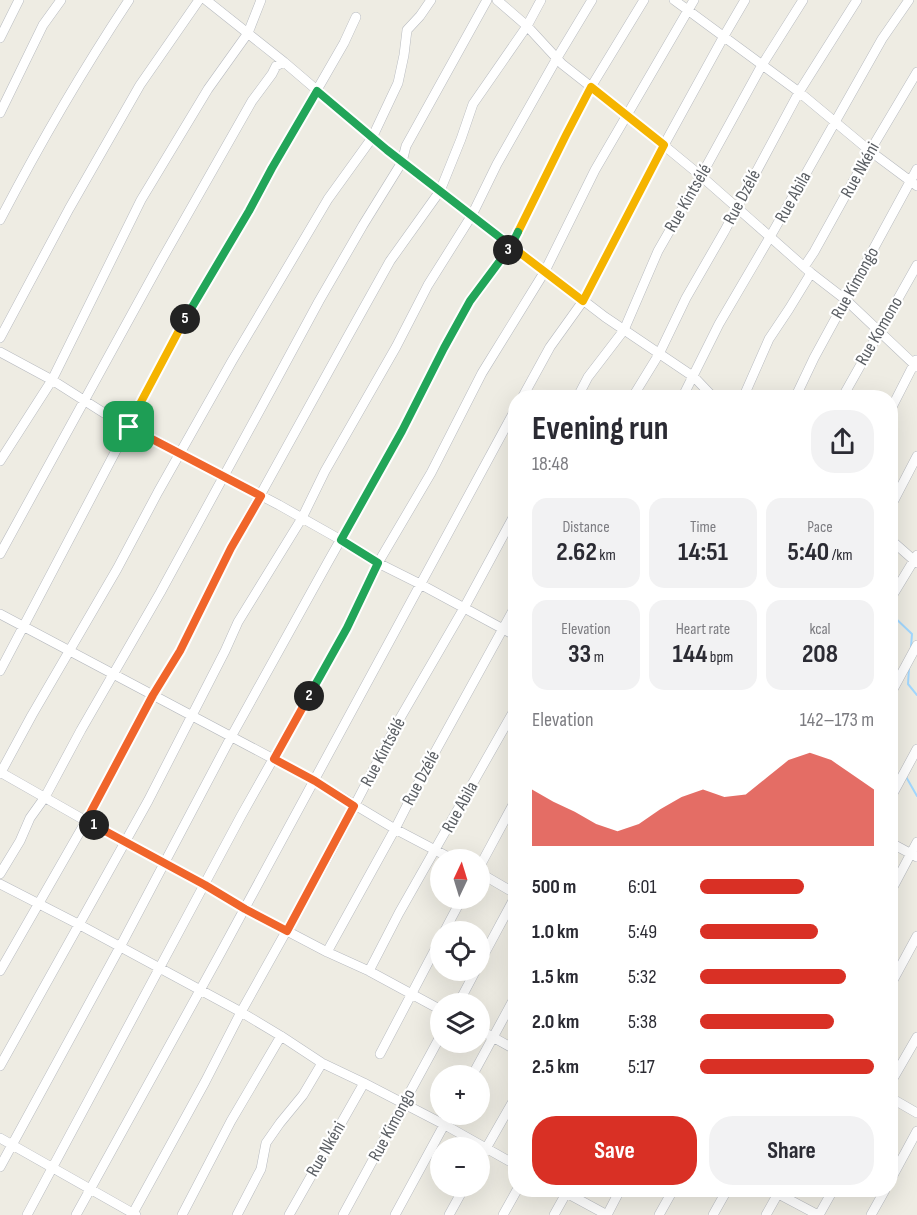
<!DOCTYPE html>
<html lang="en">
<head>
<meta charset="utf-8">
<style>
	:root { --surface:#fff; --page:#f2f2f3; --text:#2b2b33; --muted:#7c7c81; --accent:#d93025 }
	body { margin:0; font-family:"Sofia Sans Condensed",sans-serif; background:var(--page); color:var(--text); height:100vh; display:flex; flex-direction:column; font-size:22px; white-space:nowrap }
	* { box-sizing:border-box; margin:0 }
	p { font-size:20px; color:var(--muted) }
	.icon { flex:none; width:33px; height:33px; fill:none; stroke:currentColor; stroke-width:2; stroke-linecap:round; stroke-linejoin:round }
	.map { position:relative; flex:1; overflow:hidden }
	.details { position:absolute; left:508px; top:390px; width:390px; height:807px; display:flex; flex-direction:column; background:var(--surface); border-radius:24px; box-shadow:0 6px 24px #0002 }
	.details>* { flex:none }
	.needle { width:39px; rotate:4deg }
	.fabs { position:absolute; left:430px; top:849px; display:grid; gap:12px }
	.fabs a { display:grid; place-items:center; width:60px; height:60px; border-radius:50%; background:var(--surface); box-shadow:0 6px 24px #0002; font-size:30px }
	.pin { position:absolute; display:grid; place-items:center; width:51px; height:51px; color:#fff; margin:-26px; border-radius:12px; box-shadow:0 3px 9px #0006 }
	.km { position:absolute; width:30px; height:30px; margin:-15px; border-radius:50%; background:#222; color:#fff; font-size:16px; line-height:30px; text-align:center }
	.round { display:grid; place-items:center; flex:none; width:63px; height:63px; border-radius:24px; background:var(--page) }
	.summary { display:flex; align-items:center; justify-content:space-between; height:102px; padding:0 24px }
	h1 { font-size:33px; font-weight:700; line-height:45px }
	.stats { display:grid; grid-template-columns:repeat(3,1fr); gap:9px; height:102px; padding:6px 24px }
	.stats div { display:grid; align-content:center; border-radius:15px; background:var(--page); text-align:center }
	.stats b { font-size:26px; font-weight:700 }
	.stats small { font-size:16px; font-weight:400 }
	.stats p { font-size:16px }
	.chart { height:168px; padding:12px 24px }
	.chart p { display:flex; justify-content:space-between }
	.chart svg { width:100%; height:108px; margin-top:6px; fill:var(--accent); opacity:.7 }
	.cta { display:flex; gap:12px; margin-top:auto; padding:12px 24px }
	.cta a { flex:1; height:69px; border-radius:24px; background:var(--accent); color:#fff; font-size:24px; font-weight:700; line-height:69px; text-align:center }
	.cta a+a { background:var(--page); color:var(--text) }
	ul { padding:0 24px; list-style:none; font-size:20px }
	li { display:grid; grid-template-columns:96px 72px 1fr; align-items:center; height:45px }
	li i { height:15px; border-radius:8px; background:var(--accent) }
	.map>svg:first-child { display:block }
</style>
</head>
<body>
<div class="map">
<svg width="917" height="1215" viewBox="0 0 917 1215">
	<rect width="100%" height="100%" fill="#eeece3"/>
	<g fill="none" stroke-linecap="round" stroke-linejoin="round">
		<path stroke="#a3d8ff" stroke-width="2" d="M 891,614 L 912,634 L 911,647
			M 909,668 L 908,684 L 917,695
			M 905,775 L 917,796"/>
		<defs>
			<path id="minor" d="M 206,0 L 284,62 L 387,150 L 605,317 L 694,377 L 714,398
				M 497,0 L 527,26 L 562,64 L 627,115 L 701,176 L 811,273 L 846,300 L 917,367
				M 674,0 L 799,92 L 870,151 L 917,186
				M 0,38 L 19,0
				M 0,113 L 43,25 L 61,0
				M 0,220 C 39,145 82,71 129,0
				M 804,267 L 814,252 L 870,151 L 917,72
				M 0,338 L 69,209 L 140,85 L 199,0
				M 0,352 L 52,380 L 104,413 L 279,505 L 341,540 L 378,563 L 420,584 L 516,636
				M 522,398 L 550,347 L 583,301 L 664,145 L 724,36 L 745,0
				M 577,398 L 588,377 L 624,330 L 658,251 L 701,176 L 762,65 L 803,0
				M 632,398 L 659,354 L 686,298 L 724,232 L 799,92 L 857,0
				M 682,398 L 719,324 L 770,237 L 882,39 L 909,0
				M 743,398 L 769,339 L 789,309 L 811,273
				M 795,398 L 814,358 L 917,169
				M 842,398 L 917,265
				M 891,409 L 916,360
				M 0,461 L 52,380 L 141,200 L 208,89 L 248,33 L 261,0
				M 891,506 L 917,456
				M 891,540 L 917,563
				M 0,554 L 161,261 L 252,101 L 272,74 L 276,66 L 284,62
				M 891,598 L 917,555
				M 0,614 L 315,781 L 395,829 L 454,860
				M 0,671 L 193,304 L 249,211 L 272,168 L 344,43 L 356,17
				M 891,693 L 917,645
				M 0,772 L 86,821 L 205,885 L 245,909 L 327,952 L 369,971 L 441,1010
				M 0,774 L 32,715 L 117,569 L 158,492 L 232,361 L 328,199 L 372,138 L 398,83 L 404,55 L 407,30 L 420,16 L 431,0
				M 891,797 L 917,749
				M 891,843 L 917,857
				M 480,866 L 516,799
				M 480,873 L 516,894
				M 0,874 L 20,841 L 30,818 L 45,797 L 81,730 L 160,593 L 273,386 L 319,301 L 363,225 L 402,162 L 406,146 L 487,0
				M 0,884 L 80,925 L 241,1012 L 281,1036 L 322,1063 L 364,1083 L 445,1125 L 516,1165
				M 891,891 L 917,842
				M 444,932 L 462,898
				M 327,952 L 395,829 L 424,772 L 516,605
				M 480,962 L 516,895
				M 0,971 L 86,821 L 153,695 L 180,651 L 231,548 L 347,338 L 390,261 L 440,191 L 461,139 L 473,104 L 527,26 L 541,0
				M 369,971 L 399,913 L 516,707
				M 891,984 L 917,936
				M 458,1004 L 476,970
				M 480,1030 L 516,1050
				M 380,1054 L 441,938
				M 0,1066 L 148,801 L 225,651 L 238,622 L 302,518 L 325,471 L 396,347 L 428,285 L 472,215 L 497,164 L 557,58 L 592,0
				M 472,1076 L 516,995
				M 891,1082 L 917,1037
				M 891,1098 L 917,1113
				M 0,1138 L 136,1215
				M 480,1159 L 516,1096
				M 0,1167 L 120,947 L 231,737 L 328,562 L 402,431 L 444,348 L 470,301 L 511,246 L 566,136 L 591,87 L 644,0
				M 891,1179 L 917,1131
				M 561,1190 L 607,1215 L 620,1190
				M 771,1190 L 818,1215
				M 27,1215 L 241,816 L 347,628 L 378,563 L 431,473 L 482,373 L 545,271 L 595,170 L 694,0
				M 76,1215 L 220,954 L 516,408
				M 132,1215 L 205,1082 L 241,1012 L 330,853 L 399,720 L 464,608 L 516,512
				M 182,1215 L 231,1121 L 281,1036
				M 237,1215 L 261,1169 L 266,1143 L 280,1123 L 303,1095 L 322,1063
				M 289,1215 L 364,1083
				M 343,1215 L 441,1035
				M 395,1215 L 450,1114
				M 449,1215 L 465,1186
				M 503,1215 L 517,1190
				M 554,1215 L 568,1190
				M 659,1215 L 673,1190
				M 713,1215 L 727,1190
				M 766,1215 L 780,1190
				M 819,1215 L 833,1190
				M 871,1215 L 885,1190"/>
		</defs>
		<use href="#minor" stroke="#b8bbc0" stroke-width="10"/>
		<use href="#minor" stroke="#fff" stroke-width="9"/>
	</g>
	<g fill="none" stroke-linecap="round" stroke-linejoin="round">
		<defs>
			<path id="split-1" d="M 94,825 L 86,821 L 153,695 L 180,651 L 231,548 L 261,496 L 129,427"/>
			<path id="split-2" d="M 94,825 L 205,885 L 245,909 L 287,931 L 354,806 L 315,781 L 274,759 L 309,696"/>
			<path id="split-3" d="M 309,696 L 347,628 L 378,563 L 341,540 L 402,431 L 444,348 L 470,301 L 508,250"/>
			<path id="split-4" d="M 508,250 L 511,246 L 583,301 L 664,145 L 591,87 L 566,135 L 518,232"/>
			<path id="split-5" d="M 185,319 L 249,211 L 272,168 L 317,91 L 387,150 L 511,246 L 518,232"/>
			<path id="split-6" d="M 129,427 L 141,402 L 185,319"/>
		</defs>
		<use href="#split-1" stroke="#fff" stroke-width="12"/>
		<use href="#split-2" stroke="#fff" stroke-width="12"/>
		<use href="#split-3" stroke="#fff" stroke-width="12"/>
		<use href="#split-4" stroke="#fff" stroke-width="12"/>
		<use href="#split-5" stroke="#fff" stroke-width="12"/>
		<use href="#split-6" stroke="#fff" stroke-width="12"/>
		<use href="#split-1" stroke="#f0652b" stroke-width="8"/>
		<use href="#split-2" stroke="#f0652b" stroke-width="8"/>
		<use href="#split-3" stroke="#22a559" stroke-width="8"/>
		<use href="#split-4" stroke="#f5b400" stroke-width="8"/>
		<use href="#split-5" stroke="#22a559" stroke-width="8"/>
		<use href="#split-6" stroke="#f5b400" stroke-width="8"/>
	</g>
	<g text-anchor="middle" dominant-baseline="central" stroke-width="4.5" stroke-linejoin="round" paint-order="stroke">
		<g font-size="18" fill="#5b5f64" stroke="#fff">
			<text transform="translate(860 170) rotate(-61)">Rue Nkéni</text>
			<text transform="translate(742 197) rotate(-62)">Rue Dzélé</text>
			<text transform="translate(793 197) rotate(-61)">Rue Abila</text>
			<text transform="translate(688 198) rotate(-60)">Rue Kintsélé</text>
			<text transform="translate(855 283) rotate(-61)">Rue Kimongo</text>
			<text transform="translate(879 331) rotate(-60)">Rue Komono</text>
			<text transform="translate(383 752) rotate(-62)">Rue Kintsélé</text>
			<text transform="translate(421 778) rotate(-62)">Rue Dzélé</text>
			<text transform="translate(460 807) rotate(-61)">Rue Abila</text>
			<text transform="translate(392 1125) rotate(-62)">Rue Kimongo</text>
			<text transform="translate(326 1149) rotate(-60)">Rue Nkéni</text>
		</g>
	</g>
</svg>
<div class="fabs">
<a><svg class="needle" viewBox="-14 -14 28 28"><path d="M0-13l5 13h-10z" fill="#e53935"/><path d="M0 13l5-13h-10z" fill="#7c7c81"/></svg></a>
<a><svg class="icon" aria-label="locate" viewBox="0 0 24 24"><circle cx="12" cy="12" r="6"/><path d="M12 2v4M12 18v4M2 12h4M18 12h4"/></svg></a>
<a><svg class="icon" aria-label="layers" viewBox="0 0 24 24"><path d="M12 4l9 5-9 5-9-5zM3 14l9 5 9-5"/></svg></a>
<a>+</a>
<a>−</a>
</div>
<div class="pin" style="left:129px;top:427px;background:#1e9e55"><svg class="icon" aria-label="arrive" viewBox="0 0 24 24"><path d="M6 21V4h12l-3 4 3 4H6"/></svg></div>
<b class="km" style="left:94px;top:825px">1</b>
<b class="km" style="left:309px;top:696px">2</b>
<b class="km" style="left:508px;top:250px">3</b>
<b class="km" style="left:185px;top:319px">5</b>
<section class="details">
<div class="summary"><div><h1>Evening run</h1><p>18:48</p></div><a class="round"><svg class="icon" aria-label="share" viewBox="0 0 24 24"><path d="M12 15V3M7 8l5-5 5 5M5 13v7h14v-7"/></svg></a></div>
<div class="stats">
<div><p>Distance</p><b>2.62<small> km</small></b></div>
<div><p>Time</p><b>14:51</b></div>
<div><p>Pace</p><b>5:40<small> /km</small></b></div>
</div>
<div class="stats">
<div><p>Elevation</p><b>33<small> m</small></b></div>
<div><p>Heart rate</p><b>144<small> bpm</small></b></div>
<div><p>kcal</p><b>208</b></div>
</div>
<div class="chart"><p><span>Elevation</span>142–173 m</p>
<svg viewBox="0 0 160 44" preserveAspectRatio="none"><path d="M0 44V21L10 26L20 30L30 35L40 38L50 35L60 29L70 24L80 21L90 24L100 23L110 16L120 9L130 6L140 9L150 15L160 21V44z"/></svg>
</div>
<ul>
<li><b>500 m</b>6:01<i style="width:60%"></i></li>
<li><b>1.0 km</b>5:49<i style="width:68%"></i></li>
<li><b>1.5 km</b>5:32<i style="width:84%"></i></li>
<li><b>2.0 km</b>5:38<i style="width:77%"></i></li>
<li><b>2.5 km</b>5:17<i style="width:100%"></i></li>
</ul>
<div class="cta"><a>Save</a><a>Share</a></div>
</section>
</div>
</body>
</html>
